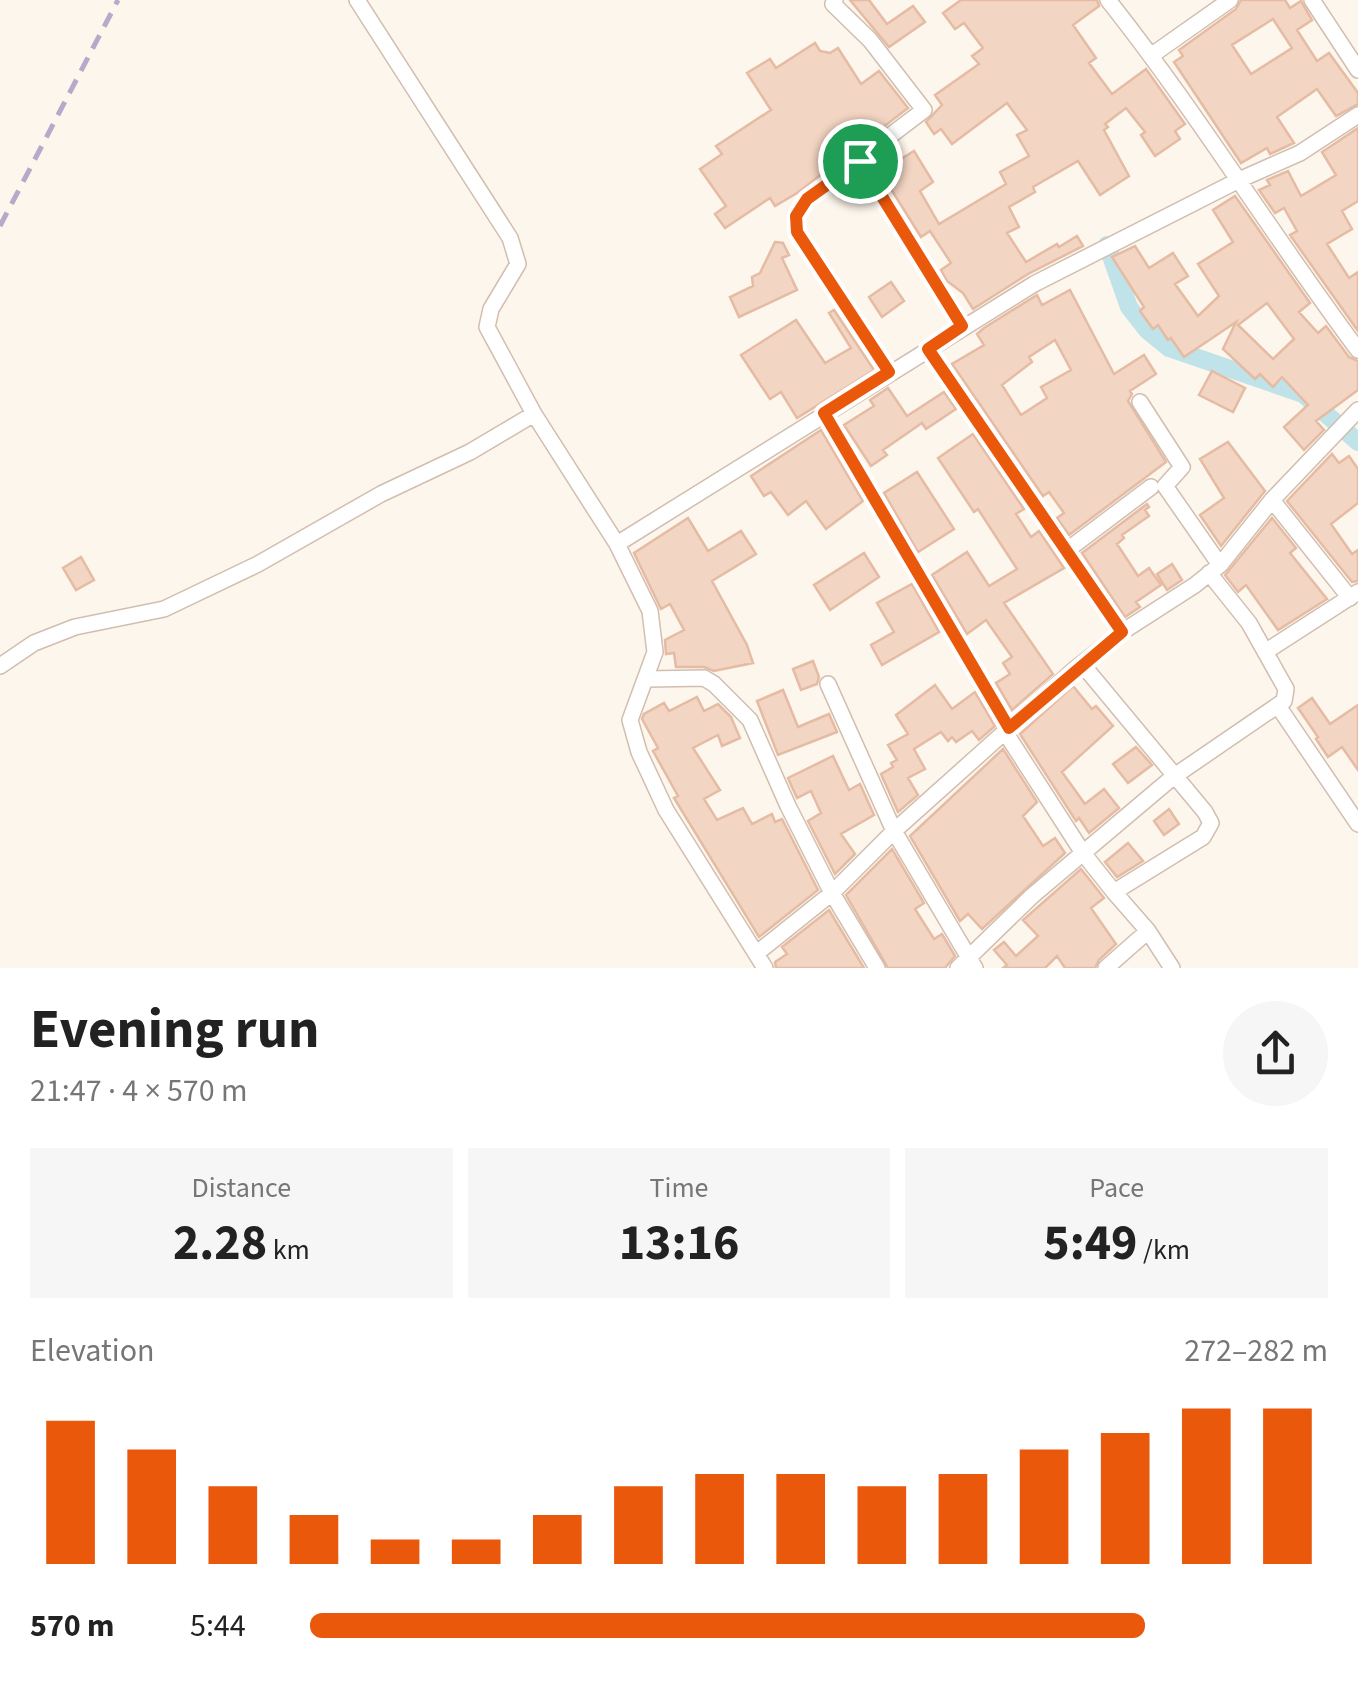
<!DOCTYPE html>
<html lang="en">
<head>
<meta charset="utf-8">
<style>
	:root { --surface:#fff; --page:#f6f6f6; --text:#222; --muted:#767676; --accent:#ea580c }
	body { margin:0; font-family:"Source Sans 3",sans-serif; background:var(--page); color:var(--text); height:100vh; display:flex; flex-direction:column; font-size:38px; white-space:nowrap }
	* { box-sizing:border-box; margin:0 }
	p { font-size:32px; color:var(--muted) }
	.icon { flex:none; width:55px; height:55px; fill:none; stroke:currentColor; stroke-width:2; stroke-linecap:round; stroke-linejoin:round }
	.map { position:relative; height:968px; overflow:hidden }
	.sheet { display:flex; flex-direction:column; background:var(--surface); flex:1 }
	.sheet>* { flex:none }
	.pin { position:absolute; display:grid; place-items:center; width:85px; height:85px; color:#fff; margin:-42px; border:5px solid #fff; border-radius:50%; box-shadow:0 2px 10px #0007 }
	.round { display:grid; place-items:center; flex:none; width:105px; height:105px; border-radius:52px; background:var(--page) }
	.summary { display:flex; align-items:center; justify-content:space-between; height:170px; padding:0 30px }
	h1 { font-size:55px; font-weight:700; line-height:75px }
	.stats { display:grid; grid-template-columns:repeat(3,1fr); gap:15px; height:170px; padding:10px 30px }
	.stats div { display:grid; align-content:center; border-radius:0px; background:var(--page); text-align:center }
	.stats b { font-size:50px; font-weight:700 }
	.stats small { font-size:28px; font-weight:400 }
	.stats p { font-size:28px }
	.chart { height:280px; padding:20px 30px }
	.chart p { display:flex; justify-content:space-between }
	.chart svg { width:100%; height:180px; margin-top:10px; stroke:var(--accent); stroke-width:6 }
	ul { padding:0 30px; list-style:none; font-size:32px }
	li { display:grid; grid-template-columns:160px 120px 1fr; align-items:center; height:75px }
	li i { height:25px; border-radius:12px; background:var(--accent) }
	.map>svg:first-child { display:block }
</style>
</head>
<body>
<div class="map">
<svg width="1358" height="968" viewBox="0 0 1358 968">
	<rect width="100%" height="100%" fill="#fdf6ec"/>
	<g fill="none" stroke-linecap="round" stroke-linejoin="round">
		<path stroke="#bfe3e8" stroke-width="18" d="M 1107,245 L 1129,307 L 1147,330 L 1169,348 L 1303,394 L 1358,442"/>
	</g>
	<path fill="#f3d5c3" stroke="#e6bba3" stroke-width="2.5" fill-rule="evenodd" d="M 850,0 L 869,0 L 887,24 L 913,6 L 925,22 L 889,47 Z
		M 961,0 L 1097,0 L 1099,6 L 1073,25 L 1096,58 L 1089,63 L 1112,94 L 1146,69 L 1185,124 L 1175,131 L 1180,139 L 1155,156 L 1141,135 L 1145,132 L 1126,108 L 1105,124 L 1108,127 L 1104,130 L 1129,176 L 1100,195 L 1078,161 L 1033,187 L 1035,192 L 1009,207 L 1019,227 L 1007,233 L 1026,262 L 1057,244 L 1059,247 L 1077,236 L 1083,246 L 1028,274 L 973,309 L 963,293 L 947,281 L 941,270 L 951,263 L 930,231 L 921,237 L 874,162 L 878,159 L 885,169 L 914,151 L 933,182 L 920,191 L 939,224 L 1006,184 L 1000,172 L 1029,156 L 1017,135 L 1027,130 L 1007,103 L 952,144 L 941,129 L 934,134 L 926,122 L 942,105 L 935,95 L 979,64 L 972,56 L 983,48 L 964,23 L 955,29 L 943,13 Z
		M 1241,0 L 1285,0 L 1290,8 L 1301,1 L 1312,20 L 1297,30 L 1317,61 L 1329,53 L 1358,93 L 1358,104 L 1336,116 L 1317,89 L 1277,117 L 1294,143 L 1270,154 L 1267,148 L 1241,163 L 1174,62 L 1183,56 L 1179,50 L 1236,9 ZM 1273,19 L 1292,48 L 1251,74 L 1232,45 Z
		M 815,43 L 820,51 L 830,53 L 838,48 L 861,84 L 879,71 L 908,108 L 797,193 L 775,206 L 770,198 L 725,228 L 715,214 L 726,206 L 700,169 L 722,154 L 716,146 L 771,110 L 747,73 L 770,59 L 776,68 Z
		M 1358,128 L 1358,201 L 1342,211 L 1352,229 L 1327,244 L 1349,278 L 1358,272 L 1358,331 L 1290,235 L 1297,231 L 1284,208 L 1275,213 L 1259,190 L 1270,185 L 1267,180 L 1288,171 L 1301,196 L 1336,175 L 1322,152 Z
		M 1235,196 L 1310,303 L 1299,312 L 1318,333 L 1326,326 L 1349,357 L 1358,361 L 1358,390 L 1316,421 L 1324,430 L 1304,450 L 1284,427 L 1308,405 L 1282,377 L 1273,387 L 1260,374 L 1255,379 L 1223,349 L 1236,322 L 1184,357 L 1171,338 L 1168,340 L 1158,325 L 1153,329 L 1140,311 L 1144,307 L 1112,257 L 1135,246 L 1149,268 L 1173,253 L 1188,276 L 1175,284 L 1198,316 L 1219,296 L 1198,264 L 1233,242 L 1213,210 ZM 1267,303 L 1294,339 L 1273,359 L 1238,325 Z
		M 775,242 L 783,243 L 789,255 L 782,258 L 797,290 L 739,317 L 730,297 L 753,286 L 752,277 L 760,273 Z
		M 891,282 L 904,301 L 882,317 L 869,297 Z
		M 1070,290 L 1114,374 L 1144,355 L 1156,374 L 1130,391 L 1132,394 L 1128,401 L 1166,462 L 1069,535 L 1057,518 L 1064,513 L 1049,492 L 1043,496 L 952,364 L 984,345 L 977,334 L 984,328 L 1037,295 L 1042,305 ZM 1055,340 L 1071,370 L 1041,387 L 1047,398 L 1021,415 L 1002,385 L 1032,362 L 1029,357 Z
		M 834,310 L 874,370 L 797,418 L 781,392 L 770,399 L 741,355 L 796,320 L 825,363 L 851,348 L 829,313 Z
		M 1212,371 L 1245,388 L 1233,412 L 1199,395 Z
		M 888,388 L 907,416 L 944,392 L 956,409 L 926,429 L 922,423 L 883,450 L 887,455 L 871,466 L 844,425 L 874,406 L 870,400 Z
		M 821,430 L 863,501 L 826,529 L 806,501 L 788,515 L 771,492 L 764,496 L 751,476 Z
		M 973,434 L 1024,509 L 1016,514 L 1031,537 L 1039,531 L 1064,568 L 1004,603 L 1053,674 L 1012,710 L 996,683 L 1010,674 L 1003,663 L 1012,657 L 986,620 L 967,634 L 932,575 L 967,552 L 989,586 L 1017,569 L 978,509 L 974,512 L 938,458 Z
		M 1228,442 L 1265,491 L 1221,546 L 1200,515 L 1224,498 L 1200,459 Z
		M 1332,454 L 1339,463 L 1349,456 L 1358,469 L 1358,503 L 1331,524 L 1352,554 L 1358,550 L 1358,581 L 1352,582 L 1287,501 Z
		M 917,472 L 954,529 L 918,552 L 884,493 Z
		M 1147,504 L 1149,507 L 1145,510 L 1149,516 L 1122,535 L 1124,538 L 1117,544 L 1138,576 L 1149,568 L 1161,585 L 1136,602 L 1140,607 L 1125,617 L 1082,553 Z
		M 688,518 L 708,551 L 741,531 L 756,554 L 712,581 L 747,645 L 753,663 L 714,671 L 704,667 L 676,667 L 674,653 L 666,654 L 665,640 L 684,630 L 670,604 L 661,609 L 634,553 Z
		M 1272,518 L 1296,548 L 1290,553 L 1327,599 L 1278,630 L 1246,585 L 1238,592 L 1225,575 Z
		M 864,553 L 879,577 L 830,610 L 814,585 Z
		M 81,557 L 94,580 L 76,590 L 63,568 Z
		M 1172,564 L 1182,580 L 1167,590 L 1157,574 Z
		M 912,584 L 939,632 L 882,665 L 871,645 L 894,632 L 877,603 Z
		M 813,661 L 819,677 L 817,684 L 801,690 L 793,669 Z
		M 935,685 L 952,709 L 975,692 L 995,726 L 979,740 L 972,731 L 956,742 L 952,737 L 948,741 L 941,732 L 914,749 L 925,769 L 908,778 L 918,795 L 898,812 L 881,774 L 893,767 L 891,763 L 897,760 L 888,745 L 908,734 L 896,715 Z
		M 1073,686 L 1092,709 L 1096,706 L 1113,726 L 1062,772 L 1085,804 L 1104,789 L 1119,808 L 1089,833 L 1079,818 L 1076,821 L 1020,734 Z
		M 783,690 L 798,727 L 829,714 L 837,732 L 778,755 L 757,701 Z
		M 697,697 L 704,711 L 718,704 L 731,717 L 740,738 L 722,746 L 718,735 L 693,748 L 720,790 L 704,799 L 717,820 L 743,808 L 752,824 L 772,814 L 775,822 L 782,819 L 818,890 L 759,937 L 674,798 L 678,796 L 653,751 L 658,748 L 642,719 L 644,714 L 664,703 L 669,711 Z
		M 1312,698 L 1330,724 L 1358,705 L 1358,770 L 1342,747 L 1328,757 L 1316,739 L 1318,737 L 1298,708 Z
		M 1136,747 L 1152,765 L 1128,783 L 1113,764 Z
		M 1003,749 L 1037,802 L 1023,816 L 1043,846 L 1055,838 L 1065,853 L 982,929 L 968,914 L 960,921 L 910,836 Z
		M 833,756 L 849,790 L 860,784 L 874,815 L 841,834 L 855,854 L 835,874 L 808,821 L 821,813 L 811,791 L 797,798 L 788,778 Z
		M 1169,809 L 1179,824 L 1164,835 L 1154,821 Z
		M 1128,843 L 1143,861 L 1117,877 L 1105,862 Z
		M 892,849 L 924,903 L 915,909 L 934,939 L 942,934 L 955,956 L 945,968 L 888,968 L 846,895 Z
		M 1081,869 L 1104,898 L 1091,908 L 1116,944 L 1099,960 L 1095,968 L 1065,968 L 1057,956 L 1045,968 L 1003,968 L 1007,965 L 994,950 L 1004,942 L 1016,956 L 1038,936 L 1023,920 Z
		M 829,910 L 864,968 L 776,968 L 775,962 L 787,954 L 782,947 Z"/>
	<g fill="none" stroke-linecap="round" stroke-linejoin="round">
		<defs>
			<path id="minor" d="M 357,0 L 510,238 L 518,264 L 491,309 L 487,327 L 534,414 L 617,544 L 650,611 L 655,652 L 630,720 L 639,752 L 666,810 L 765,968
				M 835,0 L 833,4 L 870,40 L 924,110 L 807,199 L 795,216 L 797,232 L 889,372
				M 1108,0 C 1197,112 1272,235 1358,350
				M 1312,0 L 1358,70
				M 1152,55 L 1230,0
				M 860,161 L 962,326
				M 928,349 L 1122,632
				M 1140,402 L 1182,467 L 1165,486 L 1220,565
				M 824,413 L 1009,728
				M 1272,500 L 1350,598
				M 617,544 L 1034,284 L 1239,180 L 1300,153 L 1358,115
				M 1066,551 L 1151,487
				M 1265,652 L 1358,592
				M 1082,664 L 1205,812 L 1211,823 L 1203,837 L 1114,892 L 1148,931 L 1172,968
				M 0,666 L 34,643 L 75,627 L 164,609 L 258,564 L 381,494 L 470,452 L 534,414
				M 647,679 L 704,678 L 714,684 L 750,720 L 788,806 L 832,893 L 877,968
				M 828,684 L 894,831 L 975,968
				M 1278,706 L 1358,824
				M 1005,732 L 1083,853 L 1114,892
				M 757,953 L 832,893 L 894,831 L 1075,669 L 1122,632 L 1195,585 L 1220,565 L 1272,500 L 1358,410
				M 958,968 L 1032,896 L 1173,777 L 1284,701 L 1286,689 L 1249,623 L 1209,573
				M 1106,968 L 1148,931"/>
		</defs>
		<use href="#minor" stroke="#d1beb0" stroke-width="18"/>
		<use href="#minor" stroke="#fff" stroke-width="15"/>
		<path stroke="#b9a8c9" stroke-width="5" stroke-dasharray="15 10" stroke-linecap="butt" d="M 0,226 L 118,0"/>
	</g>
	<g fill="none" stroke-linecap="round" stroke-linejoin="round">
		<defs>
			<path id="route" d="M 860,161 L 962,326 L 928,349 L 1122,632 L 1009,728 L 824,413 L 889,372 L 797,232 L 796,216 L 807,199 Z"/>
		</defs>
		<use href="#route" stroke="#fff" stroke-width="20"/>
		<use href="#route" stroke="#ea580c" stroke-width="12"/>
	</g>
</svg>
<div class="pin" style="left:860px;top:161px;background:#1e9e55"><svg class="icon" aria-label="arrive" viewBox="0 0 24 24"><path d="M6 21V4h12l-3 4 3 4H6"/></svg></div>
</div>
<section class="sheet">
<div class="summary"><div><h1>Evening run</h1><p>21:47 · 4 × 570 m</p></div><a class="round"><svg class="icon" aria-label="share" viewBox="0 0 24 24"><path d="M12 15V3M7 8l5-5 5 5M5 13v7h14v-7"/></svg></a></div>
<div class="stats">
<div><p>Distance</p><b>2.28<small> km</small></b></div>
<div><p>Time</p><b>13:16</b></div>
<div><p>Pace</p><b>5:49<small> /km</small></b></div>
</div>
<div class="chart"><p><span>Elevation</span>272–282 m</p>
<svg viewBox="0 0 160 44" preserveAspectRatio="none"><path d="M5 44V9M15 44V16M25 44V25M35 44V32M45 44V38M55 44V38M65 44V32M75 44V25M85 44V22M95 44V22M105 44V25M115 44V22M125 44V16M135 44V12M145 44V6M155 44V6"/></svg>
</div>
<ul>
<li><b>570 m</b>5:44<i style="width:82%"></i></li>
</ul>
</section>
</body>
</html>
